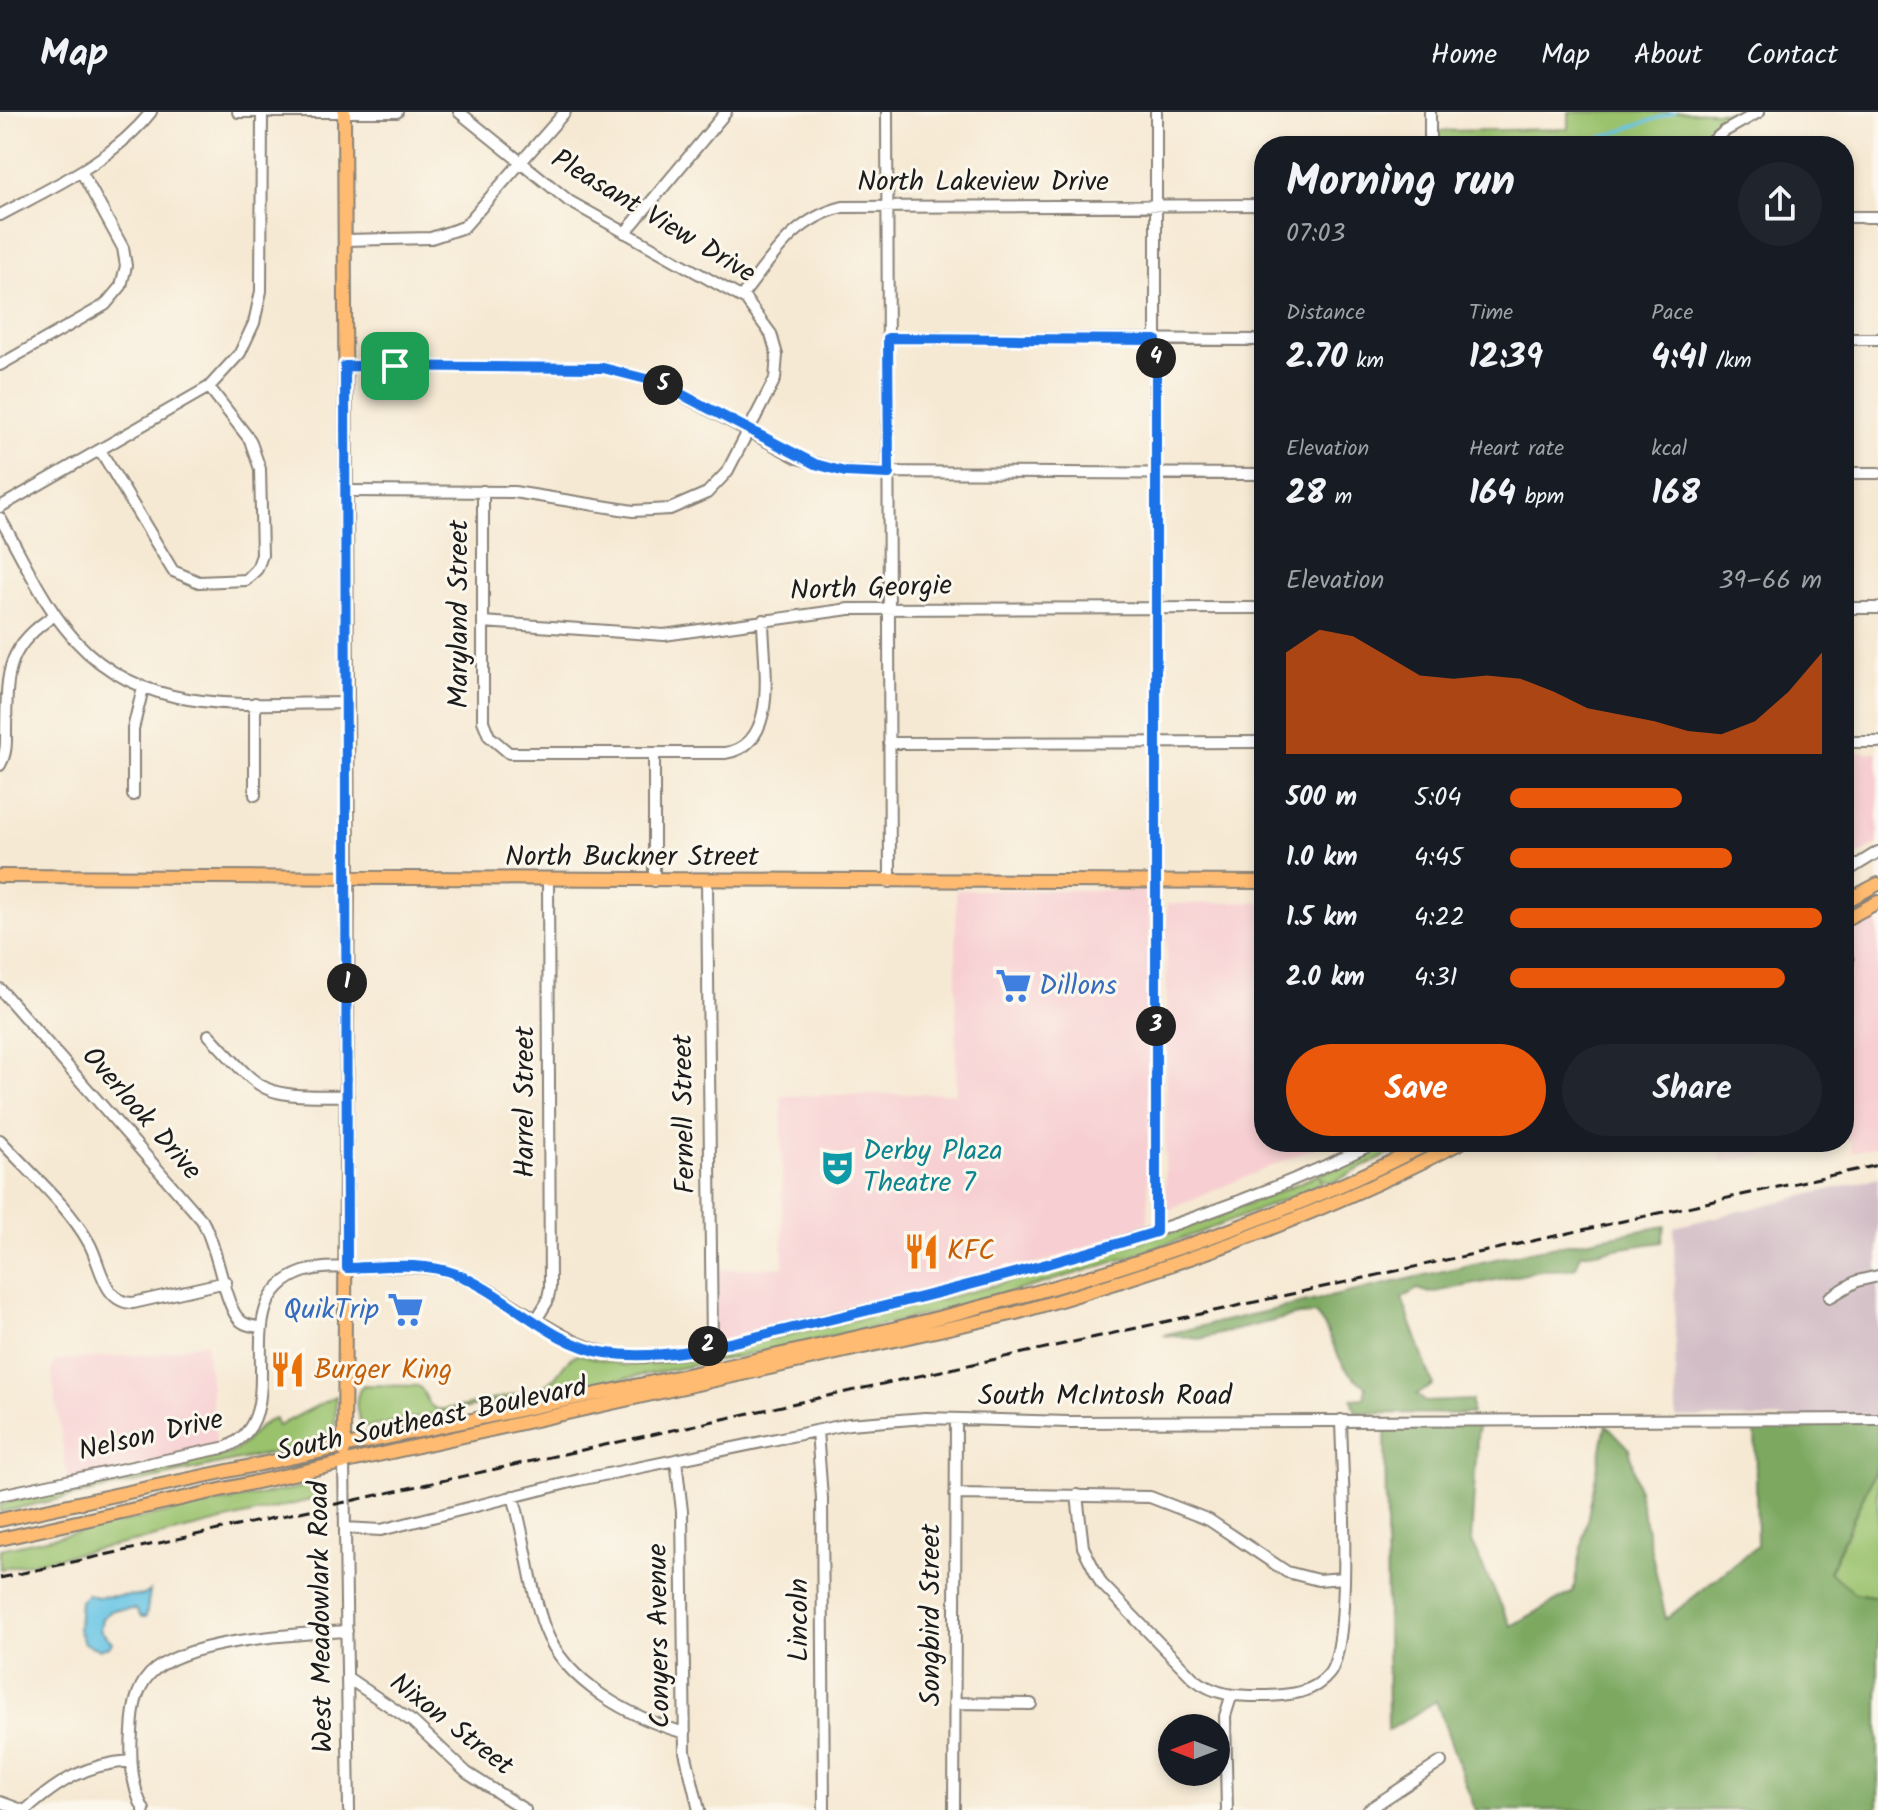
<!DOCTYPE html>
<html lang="en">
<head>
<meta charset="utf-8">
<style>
	:root { --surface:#171b24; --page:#20242c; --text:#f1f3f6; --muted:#9ea1a6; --line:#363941; --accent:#ea580c }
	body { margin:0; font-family:Kalam,sans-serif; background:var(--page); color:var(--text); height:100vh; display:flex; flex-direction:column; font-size:30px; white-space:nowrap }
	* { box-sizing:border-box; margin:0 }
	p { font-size:26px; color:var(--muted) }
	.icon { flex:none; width:44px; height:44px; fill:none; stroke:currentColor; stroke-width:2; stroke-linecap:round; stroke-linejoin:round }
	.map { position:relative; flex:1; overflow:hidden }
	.drawer { position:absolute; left:1254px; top:24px; width:600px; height:1016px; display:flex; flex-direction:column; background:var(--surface); border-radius:32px; box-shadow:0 4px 12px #0003 }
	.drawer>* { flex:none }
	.needle { width:52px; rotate:270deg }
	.buttons { position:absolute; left:1158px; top:1602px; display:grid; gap:16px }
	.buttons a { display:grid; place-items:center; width:72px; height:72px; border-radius:50%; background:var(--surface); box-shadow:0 4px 12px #0003; font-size:40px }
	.pin { position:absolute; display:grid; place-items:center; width:68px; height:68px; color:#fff; margin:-34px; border-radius:16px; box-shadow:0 4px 12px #0006 }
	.km { position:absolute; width:40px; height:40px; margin:-20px; border-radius:50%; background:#222; color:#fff; font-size:22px; line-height:40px; text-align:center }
	.round { display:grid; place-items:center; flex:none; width:84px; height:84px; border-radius:42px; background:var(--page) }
	.overview { display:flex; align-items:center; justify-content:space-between; height:136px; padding:0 32px }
	h1 { font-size:44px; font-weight:700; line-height:60px }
	.stats { display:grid; grid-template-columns:repeat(3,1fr); gap:12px; height:136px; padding:8px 32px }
	.stats div { display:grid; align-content:center }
	.stats b { font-size:34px; font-weight:700 }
	.stats small { font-size:22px; font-weight:400 }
	.stats p { font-size:22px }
	.chart { height:224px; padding:16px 32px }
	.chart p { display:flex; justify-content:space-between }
	.chart svg { width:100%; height:144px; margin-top:8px; fill:var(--accent); opacity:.7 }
	.action { display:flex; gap:16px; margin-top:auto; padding:16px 32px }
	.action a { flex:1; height:92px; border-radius:48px; background:var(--accent); color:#fff; font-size:32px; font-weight:700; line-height:92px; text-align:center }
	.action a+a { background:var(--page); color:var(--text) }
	ul { padding:0 32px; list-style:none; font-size:26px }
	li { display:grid; grid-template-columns:128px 96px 1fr; align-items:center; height:60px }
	li i { height:20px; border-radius:10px; background:var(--accent) }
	header { display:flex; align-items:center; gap:48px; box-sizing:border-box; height:112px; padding:0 40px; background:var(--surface); border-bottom:2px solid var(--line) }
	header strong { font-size:38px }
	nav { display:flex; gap:44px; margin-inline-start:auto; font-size:28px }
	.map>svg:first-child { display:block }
</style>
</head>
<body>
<header>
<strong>Map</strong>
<nav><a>Home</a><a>Map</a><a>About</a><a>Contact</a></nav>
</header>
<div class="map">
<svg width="1878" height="1698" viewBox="0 0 1878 1698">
	<rect width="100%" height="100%" fill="#fbf7ec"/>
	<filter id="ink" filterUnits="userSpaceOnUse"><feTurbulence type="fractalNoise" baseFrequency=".0125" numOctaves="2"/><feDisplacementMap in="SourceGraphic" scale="16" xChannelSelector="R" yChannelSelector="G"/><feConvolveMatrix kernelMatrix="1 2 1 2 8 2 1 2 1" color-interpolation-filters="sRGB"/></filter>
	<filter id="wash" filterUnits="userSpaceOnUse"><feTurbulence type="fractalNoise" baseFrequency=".006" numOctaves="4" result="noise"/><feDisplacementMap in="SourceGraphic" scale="32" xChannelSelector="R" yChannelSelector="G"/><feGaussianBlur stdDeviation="1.8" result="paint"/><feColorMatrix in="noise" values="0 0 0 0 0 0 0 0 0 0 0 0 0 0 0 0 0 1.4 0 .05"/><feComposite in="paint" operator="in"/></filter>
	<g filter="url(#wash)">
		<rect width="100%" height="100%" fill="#f6e9d3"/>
		<path fill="#f7cfd2" d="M 1844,640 L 1878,640 L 1878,732 L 1844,750 Z
			M 956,778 L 1145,778 L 1149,787 L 1148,1116 L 959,1177 L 712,1234 L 711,1158 L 783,1155 L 781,984 L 956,981 Z
			M 1264,790 L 1264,1030 L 1326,1031 L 1165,1099 L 1167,792 Z
			M 1878,805 L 1878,1034 L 1852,1040 L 1851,1028 L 1844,1029 L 1844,824 Z
			M 1721,1030 L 1837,1030 L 1721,1050 Z
			M 206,1230 L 217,1338 L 68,1368 L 51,1257 L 57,1248 L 158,1242 Z"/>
		<path fill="#d2bdc6" d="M 1878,1066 L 1878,1307 L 1676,1306 L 1674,1115 Z"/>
		<path fill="#9ac26d" stroke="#5b6f44" stroke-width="2" d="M 1569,0 L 1743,0 L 1700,28 L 1697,34 L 1438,34 L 1438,19 L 1569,17 Z
			M 1390,1030 L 1415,1030 L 1329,1072 L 1320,1065 L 1322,1071 C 1025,1204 697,1251 379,1313 L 366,1315 C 354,1305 354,1284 363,1273 L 418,1274 C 427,1279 425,1294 437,1297 C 448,1299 536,1279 547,1272 C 560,1264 564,1246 578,1242 L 623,1253 L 650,1253 C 704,1243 757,1230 810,1218 C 1009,1174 1206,1119 1390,1030 Z
			M 336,1284 L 335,1316 L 321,1330 L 0,1400 L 0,1392 L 230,1342 C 248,1333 256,1312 275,1306 L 278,1314 Z
			M 1878,1352 L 1878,1485 L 1855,1481 L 1829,1461 Z
			M 320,1372 L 319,1386 L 152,1426 L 0,1457 L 0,1437 L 189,1396 Z"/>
		<path fill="#7ba860" stroke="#4c623e" stroke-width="2" d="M 1665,1114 L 1662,1130 L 1581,1142 L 1576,1155 C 1558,1161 1542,1154 1526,1162 L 1430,1181 L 1418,1177 L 1402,1186 L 1433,1273 L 1417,1282 L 1425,1290 L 1472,1288 L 1472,1302 L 1356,1301 L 1352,1287 L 1364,1286 L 1366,1274 C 1332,1254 1339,1229 1315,1202 L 1298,1203 L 1199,1227 L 1163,1223 L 1535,1138 Z
			M 1878,1308 L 1878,1352 L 1829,1460 L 1855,1481 L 1878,1485 L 1878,1698 L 1475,1698 L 1436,1589 L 1388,1619 L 1385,1312 L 1478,1312 L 1471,1430 L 1511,1514 L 1573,1480 L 1606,1312 L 1629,1336 L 1666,1507 L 1757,1434 L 1755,1312 Z"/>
		<path fill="#66c4e4" stroke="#417080" stroke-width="2" d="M 150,1479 L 146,1505 L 141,1505 L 135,1497 L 113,1498 L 102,1506 L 100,1518 L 112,1530 L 110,1534 L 98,1537 L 84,1531 L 78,1517 L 80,1489 L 88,1482 L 96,1485 L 144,1483 Z"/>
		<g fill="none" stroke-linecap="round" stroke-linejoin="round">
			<path stroke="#66c4e4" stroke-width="3" d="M 1577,34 L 1675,0"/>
		</g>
	</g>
	<g filter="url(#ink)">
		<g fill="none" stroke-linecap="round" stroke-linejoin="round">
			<defs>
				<path id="minor" d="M 238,0 L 397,0
					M 887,0 L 890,770
					M 1156,0 L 1156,1120
					M 1430,34 L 1430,0
					M 1707,34 L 1725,19 L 1759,0
					M 0,103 C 54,74 112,49 151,0
					M 1844,105 L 1878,105
					M 625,121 L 726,0
					M 345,128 L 431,126 L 464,115 L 565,0
					M 741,185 C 771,147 793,107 843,95 L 1264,93
					M 888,226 L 1264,228
					M 1844,227 L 1878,227
					M 0,253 L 105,193 L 121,174 L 126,154 L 123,136 L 81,59
					M 345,254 L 603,256 L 658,270 L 798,346 L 845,360 L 1264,362
					M 100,338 L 173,459 L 199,470 L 246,468 L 257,457 L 262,443 L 260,357 L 250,328 L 209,275
					M 1844,361 L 1878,361
					M 345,379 L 514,380 L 633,399 L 670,397 L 707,381 L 727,360 L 775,267 L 777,243 L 771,222 L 746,188 L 569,89 L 459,0
					M 483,379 L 483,609 L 489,624 L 509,641 L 725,641 C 781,633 763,550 763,508
					M 0,395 L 209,275 L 240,241 L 254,211 L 261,179 L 262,2
					M 0,406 C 21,442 39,483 65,516 C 136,608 244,591 347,591
					M 1844,496 L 1878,496
					M 483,510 L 664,523 L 849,497 L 1264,496
					M 1844,630 L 1878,630
					M 889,631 L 1264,630
					M 0,653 C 7,641 6,629 6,616 C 7,561 5,535 55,503
					M 133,683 L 133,617 L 143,576
					M 255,683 L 255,591
					M 1844,761 L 1878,740
					M 654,769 L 654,642
					M 707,769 L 712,1234
					M 1844,829 L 1848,850 L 1844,858
					M 0,877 L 202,1108 C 218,1136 223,1186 237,1205 C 243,1213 251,1214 260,1215
					M 209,923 C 268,987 261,983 348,984
					M 0,1028 C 29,1060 68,1093 89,1131 C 101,1152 103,1191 133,1191 L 226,1170
					M 1830,1185 L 1857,1169 L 1878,1164
					M 536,1208 L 547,1190 L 550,1176 L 548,769
					M 817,1319 L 822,1386 L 824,1698
					M 676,1348 L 682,1399 L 685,1640 L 699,1698
					M 344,1350 L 349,1698
					M 955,1382 L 1150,1385 L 1209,1408 L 1287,1460 L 1318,1468 L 1343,1466
					M 0,1383 L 227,1335 C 299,1302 220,1189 303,1160 C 324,1153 348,1156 370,1155 C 398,1155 429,1152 456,1162 C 519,1187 566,1243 637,1245 C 687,1246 765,1222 815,1210 C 1008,1167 1199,1116 1377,1030
					M 1077,1383 L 1083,1435 L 1101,1471 L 1193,1566 C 1217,1585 1238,1584 1268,1584 C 1290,1583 1314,1581 1329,1562 C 1353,1532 1342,1355 1341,1308
					M 513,1384 C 526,1427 530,1478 545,1517 C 566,1572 632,1606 685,1621
					M 345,1416 L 381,1418 L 579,1368 L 849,1312 L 925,1306 L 1068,1310 L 1878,1307
					M 348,1566 L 413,1610 L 467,1661 L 525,1698
					M 954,1591 L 1031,1592
					M 0,1690 L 22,1698
					M 26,1698 C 59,1669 86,1652 131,1649
					M 144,1698 C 131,1675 130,1646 132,1620 C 133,1599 135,1578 150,1562 C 184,1527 299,1522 347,1519
					M 954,1698 L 956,1307
					M 1227,1698 L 1225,1604 L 1231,1585
					M 1368,1698 L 1441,1650"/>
				<path id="major" d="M 0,764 L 1264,770
					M 1844,790 L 1878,772
					M 1844,808 L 1878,790
					M 344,1339 L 348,768 L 344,0
					M 0,1408 C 233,1356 467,1310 700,1260 C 951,1206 1202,1149 1431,1030
					M 0,1427 L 1016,1201 C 1170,1157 1320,1104 1462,1030"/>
			</defs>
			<use href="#minor" stroke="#898278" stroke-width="14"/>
			<use href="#major" stroke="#898278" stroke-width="16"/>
			<use href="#minor" stroke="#fff" stroke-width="10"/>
			<use href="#major" stroke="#febb71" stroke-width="12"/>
			<path stroke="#1c1c1c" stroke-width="3" stroke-dasharray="12 6" stroke-linecap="butt" d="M 0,1466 L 1878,1053"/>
		</g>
	</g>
	<g fill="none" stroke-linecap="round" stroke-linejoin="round" filter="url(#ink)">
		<defs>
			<path id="route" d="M 888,226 L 1156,228 L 1156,1120 C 1037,1157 918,1187 797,1215 C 736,1229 669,1250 606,1241 C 551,1233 507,1182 456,1162 C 423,1149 382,1155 347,1156 L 345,254 L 603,256 L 658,270 L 815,352 L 845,360 L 889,362 Z"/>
		</defs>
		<use href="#route" stroke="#fff" stroke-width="16"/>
		<use href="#route" stroke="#1a73e8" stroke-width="10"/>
	</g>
	<defs>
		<symbol id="supermarket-bare" viewBox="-9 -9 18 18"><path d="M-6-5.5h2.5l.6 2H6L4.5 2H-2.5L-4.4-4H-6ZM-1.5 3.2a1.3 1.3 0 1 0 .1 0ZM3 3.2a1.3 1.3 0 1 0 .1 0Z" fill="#3f7fe0" stroke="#fbf7ec" stroke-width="2.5" paint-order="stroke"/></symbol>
		<symbol id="theatre-bare" viewBox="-9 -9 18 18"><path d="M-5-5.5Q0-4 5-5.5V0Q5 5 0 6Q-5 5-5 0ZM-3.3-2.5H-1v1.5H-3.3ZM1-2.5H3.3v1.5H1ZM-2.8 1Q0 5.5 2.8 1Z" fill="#0f9aa8" stroke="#fbf7ec" stroke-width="2.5" paint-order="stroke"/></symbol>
		<symbol id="restaurant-bare" viewBox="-9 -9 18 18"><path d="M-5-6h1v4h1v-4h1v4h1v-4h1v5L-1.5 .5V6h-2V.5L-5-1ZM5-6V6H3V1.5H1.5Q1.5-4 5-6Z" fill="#e8710a" stroke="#fbf7ec" stroke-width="2.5" paint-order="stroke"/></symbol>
	</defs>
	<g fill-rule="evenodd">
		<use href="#supermarket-bare" x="988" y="848" width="51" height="51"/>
		<use href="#theatre-bare" x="812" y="1030" width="51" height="51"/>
		<use href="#restaurant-bare" x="896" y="1114" width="51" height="51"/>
		<use href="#supermarket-bare" x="380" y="1172" width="51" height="51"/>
		<use href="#restaurant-bare" x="262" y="1232" width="51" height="51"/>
	</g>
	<g text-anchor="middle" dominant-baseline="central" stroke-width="6" stroke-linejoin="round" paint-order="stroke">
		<g font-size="28" fill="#1c1c1c" stroke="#fbf7ec">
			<text x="983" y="70">North Lakeview Drive</text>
			<text transform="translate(653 105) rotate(31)">Pleasant View Drive</text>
			<text transform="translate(871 477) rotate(-2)">North Georgie</text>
			<text transform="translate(459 502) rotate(-90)">Maryland Street</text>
			<text x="632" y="745">North Buckner Street</text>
			<text transform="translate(525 990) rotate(-90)">Harrel Street</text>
			<text transform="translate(141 1002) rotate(49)">Overlook Drive</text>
			<text transform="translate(685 1002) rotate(-91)">Fernell Street</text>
			<text x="1105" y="1284">South McIntosh Road</text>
			<text transform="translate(432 1308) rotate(-12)">South Southeast Boulevard</text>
			<text transform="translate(151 1324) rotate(-13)">Nelson Drive</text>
			<text transform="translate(931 1503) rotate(-90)">Songbird Street</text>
			<text transform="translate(322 1505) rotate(-91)">West Meadowlark Road</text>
			<text transform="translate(799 1508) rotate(-90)">Lincoln</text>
			<text transform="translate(660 1524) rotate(-91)">Conyers Avenue</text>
			<text transform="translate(451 1613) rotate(38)">Nixon Street</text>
		</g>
		<g font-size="28" fill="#366cbe" stroke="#fbf7ec" text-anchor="start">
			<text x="1039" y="874">Dillons</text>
			<text x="379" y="1198" text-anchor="end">QuikTrip</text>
		</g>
		<g font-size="28" fill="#0d838f" stroke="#fbf7ec" text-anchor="start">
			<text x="863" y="1039">Derby Plaza<tspan x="863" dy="32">Theatre 7</tspan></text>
		</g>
		<g font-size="28" fill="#c56008" stroke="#fbf7ec" text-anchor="start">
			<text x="947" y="1139">KFC</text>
			<text x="314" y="1258">Burger King</text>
		</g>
	</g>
</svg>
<div class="buttons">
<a><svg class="needle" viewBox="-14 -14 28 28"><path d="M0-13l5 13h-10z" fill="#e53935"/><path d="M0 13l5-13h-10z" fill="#9ea1a6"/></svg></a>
</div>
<div class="pin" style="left:395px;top:254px;background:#1e9e55"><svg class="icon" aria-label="arrive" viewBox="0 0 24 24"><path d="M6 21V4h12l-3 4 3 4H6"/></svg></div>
<b class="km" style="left:347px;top:871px">1</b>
<b class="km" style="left:708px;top:1234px">2</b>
<b class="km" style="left:1156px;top:914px">3</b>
<b class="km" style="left:1156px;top:246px">4</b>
<b class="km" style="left:663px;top:273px">5</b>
<section class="drawer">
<div class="overview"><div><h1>Morning run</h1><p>07:03</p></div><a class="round"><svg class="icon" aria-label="share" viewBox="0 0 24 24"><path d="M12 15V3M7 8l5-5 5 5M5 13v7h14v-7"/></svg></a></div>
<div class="stats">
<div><p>Distance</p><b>2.70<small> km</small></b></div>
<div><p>Time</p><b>12:39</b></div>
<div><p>Pace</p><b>4:41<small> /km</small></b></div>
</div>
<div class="stats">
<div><p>Elevation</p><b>28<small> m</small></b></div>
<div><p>Heart rate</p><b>164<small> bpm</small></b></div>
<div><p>kcal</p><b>168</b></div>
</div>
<div class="chart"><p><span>Elevation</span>39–66 m</p>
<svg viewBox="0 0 160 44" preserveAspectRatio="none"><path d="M0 44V13L10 6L20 8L30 14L40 20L50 21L60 20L70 21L80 25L90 30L100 32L110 34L120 37L130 38L140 34L150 25L160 13V44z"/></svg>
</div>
<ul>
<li><b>500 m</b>5:04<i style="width:55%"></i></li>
<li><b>1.0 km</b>4:45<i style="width:71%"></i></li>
<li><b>1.5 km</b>4:22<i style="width:100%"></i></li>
<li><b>2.0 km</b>4:31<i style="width:88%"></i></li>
</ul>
<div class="action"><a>Save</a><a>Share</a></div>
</section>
</div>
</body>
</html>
